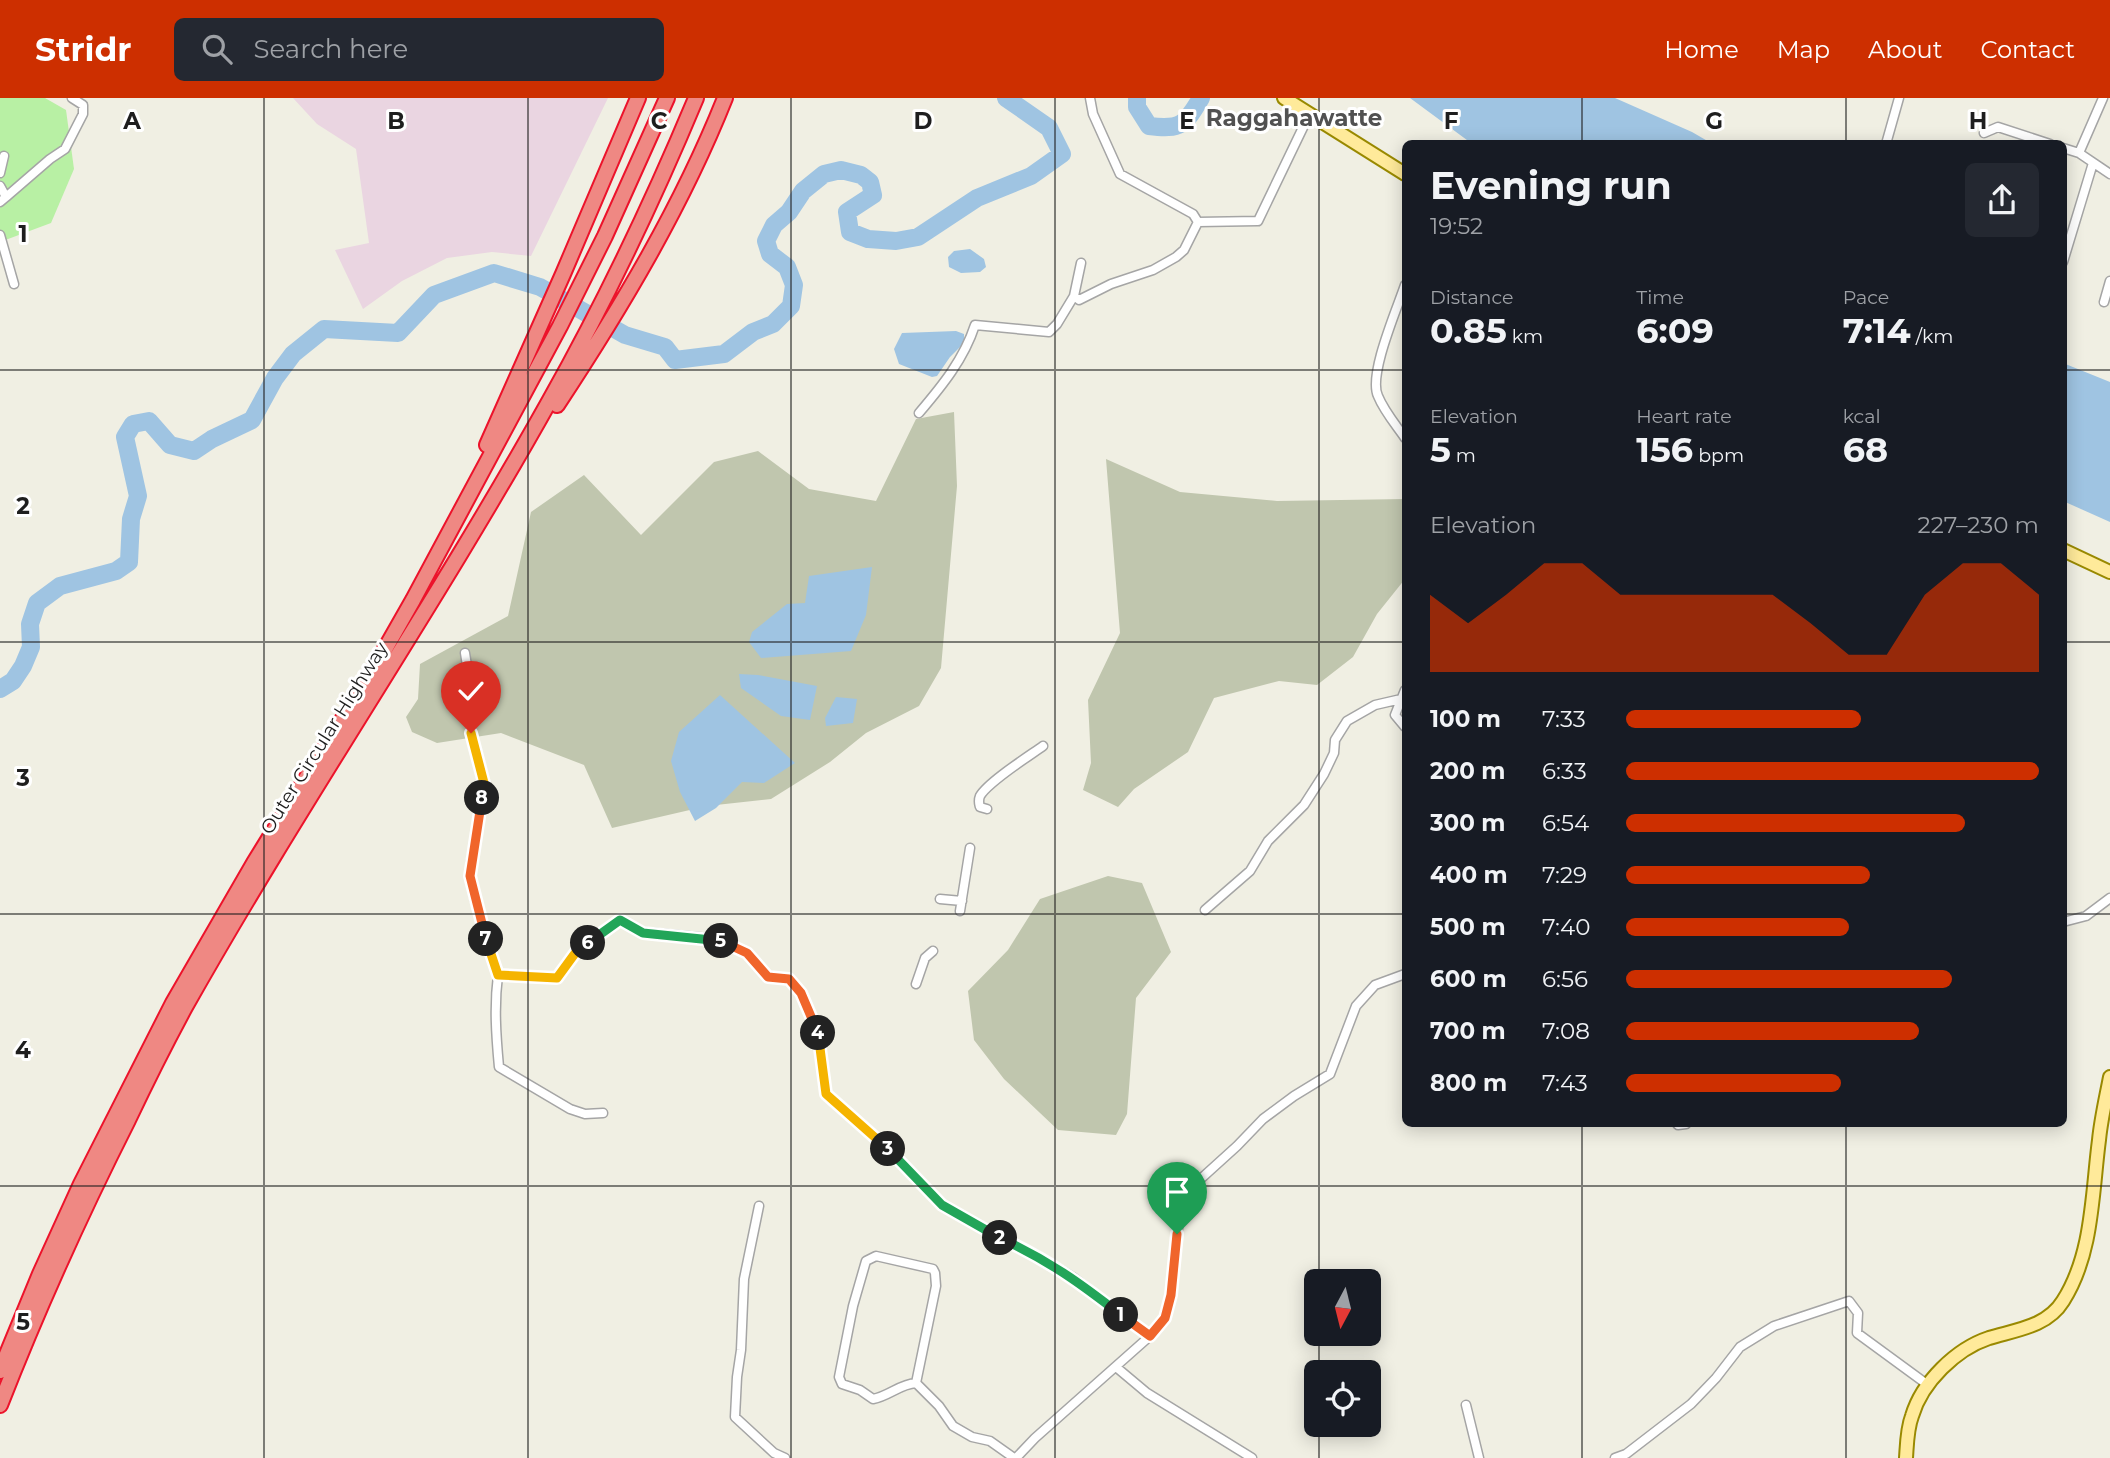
<!DOCTYPE html>
<html lang="en">
<head>
<meta charset="utf-8">
<style>
	:root { --surface:#171b24; --page:#242831; --text:#f1f3f6; --muted:#9ea1a6; --accent:#cd2f00 }
	body { margin:0; font-family:Montserrat,sans-serif; background:var(--page); color:var(--text); height:100vh; display:flex; flex-direction:column; font-size:26px; white-space:nowrap }
	* { box-sizing:border-box; margin:0 }
	p { font-size:23px; color:var(--muted) }
	.icon { flex:none; width:38px; height:38px; fill:none; stroke:currentColor; stroke-width:2; stroke-linecap:round; stroke-linejoin:round }
	.map { position:relative; flex:1; overflow:hidden }
	.sheet { position:absolute; left:1402px; top:42px; width:665px; height:987px; display:flex; flex-direction:column; background:var(--surface); border-radius:10px; box-shadow:0 4px 18px #0003 }
	.sheet>* { flex:none }
	.needle { width:46px; rotate:187deg }
	.controls { position:absolute; left:1304px; top:1171px; display:grid; gap:14px }
	.controls a { display:grid; place-items:center; width:77px; height:77px; border-radius:10px; background:var(--surface); box-shadow:0 4px 18px #0003; font-size:35px }
	.pin { position:absolute; display:grid; place-items:center; width:60px; height:60px; color:#fff; margin:-72px -30px; border-radius:50% 50% 50% 0; rotate:-45deg; box-shadow:0 0 7px #0007 }
	.pin .icon { rotate:45deg }
	.km { position:absolute; width:35px; height:35px; margin:-18px; border-radius:50%; background:#222; color:#fff; font-size:19px; line-height:35px; text-align:center }
	.round { display:grid; place-items:center; flex:none; width:74px; height:74px; border-radius:10px; background:var(--page) }
	.headline { display:flex; align-items:center; justify-content:space-between; height:119px; padding:0 28px }
	h1 { font-size:38px; font-weight:700; line-height:52px }
	.metrics { display:grid; grid-template-columns:repeat(3,1fr); gap:10px; height:119px; padding:7px 28px }
	.metrics div { display:grid; align-content:center }
	.metrics b { font-size:35px; font-weight:700 }
	.metrics small { font-size:19px; font-weight:400 }
	.metrics p { font-size:19px }
	.chart { height:196px; padding:14px 28px }
	.chart p { display:flex; justify-content:space-between }
	.chart svg { width:100%; height:126px; margin-top:7px; fill:var(--accent); opacity:.7 }
	ul { padding:0 28px; list-style:none; font-size:23px }
	li { display:grid; grid-template-columns:112px 84px 1fr; align-items:center; height:52px }
	li i { height:18px; border-radius:9px; background:var(--accent) }
	header { display:flex; align-items:center; gap:42px; box-sizing:border-box; height:98px; padding:0 35px; background:var(--accent); color:#fff }
	header strong { font-size:33px }
	nav { display:flex; gap:38px; margin-inline-start:auto; font-size:24px }
	.search { width:490px; height:63px; background:var(--page); display:flex; align-items:center; gap:18px; box-sizing:border-box; padding:0 24px; border-radius:10px; color:var(--muted); font-size:26px }
	.map>svg:first-child { display:block }
</style>
</head>
<body>
<header>
<strong>Stridr</strong>
<div class="search"><svg class="icon" aria-label="search" viewBox="0 0 24 24"><circle cx="10" cy="10" r="6"/><path d="M15 15l6 6"/></svg>Search here</div>
<nav><a>Home</a><a>Map</a><a>About</a><a>Contact</a></nav>
</header>
<div class="map">
<svg width="2110" height="1360" viewBox="0 0 2110 1360">
	<rect width="100%" height="100%" fill="#f0efe3"/>
	<path fill="#ead5e1" d="M 293,0 L 608,0 L 531,158 L 492,154 L 447,160 L 402,183 L 363,211 L 335,152 L 369,145 L 356,51 L 317,26 Z"/>
	<path fill="#c0c6ae" d="M 954,314 L 957,388 L 941,570 L 919,608 L 866,635 L 830,664 L 771,701 L 707,708 L 612,730 L 584,667 L 501,635 L 437,645 L 412,634 L 406,619 L 418,601 L 420,566 L 508,518 L 531,414 L 584,377 L 641,437 L 714,364 L 758,353 L 809,391 L 876,403 L 916,321 Z
		M 1106,361 L 1180,394 L 1277,403 L 1405,401 L 1405,481 L 1377,516 L 1353,559 L 1317,587 L 1279,583 L 1214,600 L 1188,654 L 1134,691 L 1118,709 L 1083,692 L 1091,665 L 1088,602 L 1120,535 Z
		M 1108,778 L 1142,785 L 1171,854 L 1136,900 L 1127,1016 L 1116,1037 L 1058,1032 L 1004,981 L 974,942 L 968,893 L 1008,852 L 1040,801 Z"/>
	<path fill="#b8f0a4" d="M 0,0 L 45,0 L 66,12 L 74,71 L 51,125 L 0,144 Z"/>
	<path fill="#9fc4e2" d="M 1410,0 L 1615,0 L 1692,34 L 1711,45 L 1471,45 Z
		M 970,151 L 984,161 L 986,169 L 980,174 L 961,175 L 949,169 L 948,159 L 954,153 Z
		M 956,233 L 964,236 L 964,245 L 950,259 L 937,278 L 932,279 L 899,266 L 894,251 L 902,235 Z
		M 2063,265 L 2110,284 L 2110,424 L 2063,403 Z
		M 872,469 L 866,517 L 851,553 L 761,560 L 749,544 L 752,534 L 787,506 L 805,505 L 809,478 Z
		M 739,576 L 758,577 L 817,588 L 810,622 L 781,618 L 741,590 Z
		M 720,597 L 795,665 L 764,685 L 742,684 L 716,710 L 695,723 L 680,694 L 671,663 L 679,634 Z
		M 836,599 L 857,601 L 853,625 L 826,628 L 825,620 Z"/>
	<g fill="none" stroke-linecap="round" stroke-linejoin="round">
		<path stroke="#9fc4e2" stroke-width="18" d="M 1137,0 L 1137,9 L 1149,28 C 1181,32 1185,27 1201,0
			M 0,591 L 13,583 L 23,568 L 31,549 L 30,526 L 37,505 L 60,488 L 116,473 L 129,464 L 131,421 L 138,398 L 125,339 L 133,326 L 149,323 L 170,347 L 194,353 L 212,341 L 252,322 L 275,280 L 293,256 L 324,231 L 398,235 L 434,197 L 494,175 L 540,189 L 625,237 L 665,249 L 675,262 L 724,256 L 753,234 L 773,226 L 791,208 L 794,187 L 787,169 L 770,156 L 766,143 L 774,127 L 789,114 L 803,93 L 824,76 L 841,72 L 861,77 L 870,84 L 873,97 L 847,114 L 850,134 L 868,141 L 896,143 L 918,139 L 977,100 L 1031,78 L 1062,56 L 1049,30 L 1006,0"/>
		<defs>
			<path id="minor" d="M 1090,0 L 1093,16 L 1120,76 L 1193,116 L 1198,124
				M 1984,35 L 1998,29 L 2050,46
				M 1886,46 L 1899,0
				M 2063,50 L 2079,55 L 2110,76
				M 2079,55 L 2103,0
				M 0,75 L 4,58
				M 0,88 L 6,99 L 0,104
				M 6,99 L 50,61 L 65,51 L 83,16 L 83,7 L 72,0
				M 1198,124 L 1258,123 L 1309,17
				M 0,137 L 14,186
				M 2063,164 L 2093,65
				M 1081,165 L 1074,198 L 1079,202 L 1111,186 L 1153,172 L 1176,159 L 1184,152 L 1198,124
				M 1405,187 C 1397,211 1368,277 1378,298 C 1384,313 1396,327 1405,340
				M 2104,204 L 2110,183
				M 919,315 C 942,288 964,261 975,227 L 1049,234 L 1057,226 L 1074,198
				M 465,555 L 471,593 L 471,635 L 483,685 L 480,719 L 471,764 L 470,778 L 475,802 L 498,877 L 557,880 L 576,854 L 620,822 L 643,834 L 718,841 L 747,855 L 768,879 L 789,881 C 821,918 820,951 826,996 L 877,1040 L 942,1107 L 995,1137 L 1036,1157 L 1074,1180 L 1150,1238
				M 1405,592 L 1395,617 L 1405,629
				M 987,711 L 980,709 C 979,705 978,703 980,698 C 988,684 1029,658 1043,648
				M 940,801 L 962,803
				M 1205,812 L 1250,773 L 1268,743 L 1304,707 L 1324,676 L 1334,655 L 1335,642 L 1347,623 L 1375,607 L 1401,601
				M 960,813 L 970,750
				M 2063,824 L 2086,818 L 2110,800
				M 498,877 C 494,908 496,937 499,969 L 570,1011 L 585,1016 L 603,1015
				M 916,886 L 925,860 L 933,853
				M 1677,1026 L 1678,1027 L 1686,1026
				M 759,1108 L 744,1181 L 741,1252 L 737,1279 L 735,1319 L 774,1355 L 785,1360
				M 876,1158 L 933,1171 L 935,1175 L 936,1188 L 916,1285 C 900,1286 889,1298 873,1301 L 860,1292 L 842,1286 L 839,1279 L 853,1208 L 866,1163 Z
				M 1116,1269 L 1147,1295 L 1252,1360
				M 916,1285 L 939,1308 L 953,1328 L 972,1339 L 990,1343 L 1014,1360
				M 1466,1307 L 1479,1360
				M 1016,1360 L 1035,1340 L 1150,1238 L 1165,1220 L 1171,1197 L 1177,1136 L 1184,1096 L 1237,1048 L 1263,1021 L 1294,998 L 1330,976 L 1356,908 L 1375,887 L 1405,876
				M 1615,1360 L 1626,1356 L 1691,1306 L 1716,1280 L 1740,1249 L 1774,1228 L 1849,1203 L 1858,1215 L 1857,1235 L 1928,1287"/>
			<path id="primary" d="M 1284,0 L 1405,76
				M 2063,452 L 2110,474
				M 1906,1360 C 1907,1346 1907,1331 1912,1318 C 1922,1284 1956,1251 1989,1240 C 2015,1232 2047,1229 2063,1203 C 2093,1156 2092,1095 2099,1042 C 2101,1021 2106,1000 2110,979"/>
			<path id="motorway" d="M 557,307 C 621,210 682,108 725,0
				M 487,347 L 563,176 L 638,0
				M 0,1273 L 40,1176 L 81,1086 L 173,905 L 254,765 L 376,567 L 413,502 L 560,228 L 605,138 L 667,0
				M 0,1307 C 38,1210 81,1115 128,1022 C 146,984 165,946 185,909 C 301,703 435,508 550,302 C 605,204 653,103 696,0"/>
		</defs>
		<use href="#minor" stroke="#a5a5a5" stroke-width="11"/>
		<use href="#primary" stroke="#998900" stroke-width="16"/>
		<use href="#motorway" stroke="#ec132b" stroke-width="18"/>
		<use href="#minor" stroke="#fff" stroke-width="8"/>
		<use href="#primary" stroke="#ffea9a" stroke-width="12"/>
		<use href="#motorway" stroke="#ef8883" stroke-width="14"/>
	</g>
	<g fill="none" stroke-linecap="round" stroke-linejoin="round">
		<defs>
			<path id="split-1" d="M 1121,1217 L 1150,1238 L 1165,1220 L 1171,1197 L 1177,1136"/>
			<path id="split-2" d="M 1000,1140 C 1048,1162 1080,1185 1121,1217"/>
			<path id="split-3" d="M 888,1051 L 942,1107 L 1000,1140"/>
			<path id="split-4" d="M 818,935 L 826,996 L 888,1051"/>
			<path id="split-5" d="M 721,843 L 747,855 L 768,879 L 789,881 L 801,895 L 818,935"/>
			<path id="split-6" d="M 588,845 L 620,822 L 643,835 L 721,843"/>
			<path id="split-7" d="M 486,841 L 498,877 L 557,880 L 576,854 L 588,845"/>
			<path id="split-8" d="M 482,700 L 470,778 L 486,841"/>
			<path id="split-9" d="M 471,635 L 484,685 L 482,700"/>
		</defs>
		<use href="#split-1" stroke="#fff" stroke-width="14"/>
		<use href="#split-2" stroke="#fff" stroke-width="14"/>
		<use href="#split-3" stroke="#fff" stroke-width="14"/>
		<use href="#split-4" stroke="#fff" stroke-width="14"/>
		<use href="#split-5" stroke="#fff" stroke-width="14"/>
		<use href="#split-6" stroke="#fff" stroke-width="14"/>
		<use href="#split-7" stroke="#fff" stroke-width="14"/>
		<use href="#split-8" stroke="#fff" stroke-width="14"/>
		<use href="#split-9" stroke="#fff" stroke-width="14"/>
		<use href="#split-1" stroke="#f0652b" stroke-width="9"/>
		<use href="#split-2" stroke="#22a559" stroke-width="9"/>
		<use href="#split-3" stroke="#22a559" stroke-width="9"/>
		<use href="#split-4" stroke="#f5b400" stroke-width="9"/>
		<use href="#split-5" stroke="#f0652b" stroke-width="9"/>
		<use href="#split-6" stroke="#22a559" stroke-width="9"/>
		<use href="#split-7" stroke="#f5b400" stroke-width="9"/>
		<use href="#split-8" stroke="#f0652b" stroke-width="9"/>
		<use href="#split-9" stroke="#f5b400" stroke-width="9"/>
	</g>
	<path fill="none" stroke="#1e1e1e" stroke-width="2" stroke-opacity="0.55" d="M 264,0 L 264,1360M 528,0 L 528,1360M 791,0 L 791,1360M 1055,0 L 1055,1360M 1319,0 L 1319,1183M 1582,0 L 1582,46M 1846,0 L 1846,46M 0,272 L 1405,272M 2063,272 L 2110,272M 0,544 L 1405,544M 2063,544 L 2110,544M 0,816 L 1405,816M 2063,816 L 2110,816M 1582,1026 L 1582,1360M 1846,1026 L 1846,1360M 0,1088 L 2110,1088M 1319,1236 L 1319,1274M 1319,1326 L 1319,1360"/>
	<g text-anchor="middle" dominant-baseline="central" stroke-width="6" stroke-linejoin="round" paint-order="stroke">
		<g font-size="19" fill="#1e1e1e" stroke="#fff">
			<text transform="translate(324 640) rotate(-58)">Outer Circular Highway</text>
		</g>
		<g font-size="23" font-weight="bold" fill="#515151" stroke="#fff">
			<text x="1294" y="20">Raggahawatte</text>
		</g>
	</g>
	<g font-size="23" text-anchor="middle" font-weight="bold" fill="#1e1e1e" stroke="#fff" stroke-width="6" stroke-linejoin="round" paint-order="stroke">
		<text x="132" y="31">A</text>
		<text x="396" y="31">B</text>
		<text x="659" y="31">C</text>
		<text x="923" y="31">D</text>
		<text x="1187" y="31">E</text>
		<text x="1451" y="31">F</text>
		<text x="1714" y="31">G</text>
		<text x="1978" y="31">H</text>
		<text x="23" y="144">1</text>
		<text x="23" y="416">2</text>
		<text x="23" y="688">3</text>
		<text x="23" y="960">4</text>
		<text x="23" y="1232">5</text>
	</g>
</svg>
<div class="controls">
<a><svg class="needle" viewBox="-14 -14 28 28"><path d="M0-13l5 13h-10z" fill="#e53935"/><path d="M0 13l5-13h-10z" fill="#9ea1a6"/></svg></a>
<a><svg class="icon" aria-label="locate" viewBox="0 0 24 24"><circle cx="12" cy="12" r="6"/><path d="M12 2v4M12 18v4M2 12h4M18 12h4"/></svg></a>
</div>
<div class="pin" style="left:1177px;top:1136px;background:#1e9e55"><svg class="icon" aria-label="arrive" viewBox="0 0 24 24"><path d="M6 21V4h12l-3 4 3 4H6"/></svg></div>
<div class="pin" style="left:471px;top:635px;background:#d93025"><svg class="icon" aria-label="check" viewBox="0 0 24 24"><path d="M5 12l5 5 9-10"/></svg></div>
<b class="km" style="left:1121px;top:1217px">1</b>
<b class="km" style="left:1000px;top:1140px">2</b>
<b class="km" style="left:888px;top:1051px">3</b>
<b class="km" style="left:818px;top:935px">4</b>
<b class="km" style="left:721px;top:843px">5</b>
<b class="km" style="left:588px;top:845px">6</b>
<b class="km" style="left:486px;top:841px">7</b>
<b class="km" style="left:482px;top:700px">8</b>
<section class="sheet">
<div class="headline"><div><h1>Evening run</h1><p>19:52</p></div><a class="round"><svg class="icon" aria-label="share" viewBox="0 0 24 24"><path d="M12 15V3M7 8l5-5 5 5M5 13v7h14v-7"/></svg></a></div>
<div class="metrics">
<div><p>Distance</p><b>0.85<small> km</small></b></div>
<div><p>Time</p><b>6:09</b></div>
<div><p>Pace</p><b>7:14<small> /km</small></b></div>
</div>
<div class="metrics">
<div><p>Elevation</p><b>5<small> m</small></b></div>
<div><p>Heart rate</p><b>156<small> bpm</small></b></div>
<div><p>kcal</p><b>68</b></div>
</div>
<div class="chart"><p><span>Elevation</span>227–230 m</p>
<svg viewBox="0 0 160 44" preserveAspectRatio="none"><path d="M0 44V17L10 27L20 17L30 6L40 6L50 17L60 17L70 17L80 17L90 17L100 27L110 38L120 38L130 17L140 6L150 6L160 17V44z"/></svg>
</div>
<ul>
<li><b>100 m</b>7:33<i style="width:57%"></i></li>
<li><b>200 m</b>6:33<i style="width:100%"></i></li>
<li><b>300 m</b>6:54<i style="width:82%"></i></li>
<li><b>400 m</b>7:29<i style="width:59%"></i></li>
<li><b>500 m</b>7:40<i style="width:54%"></i></li>
<li><b>600 m</b>6:56<i style="width:79%"></i></li>
<li><b>700 m</b>7:08<i style="width:71%"></i></li>
<li><b>800 m</b>7:43<i style="width:52%"></i></li>
</ul>
</section>
</div>
</body>
</html>
